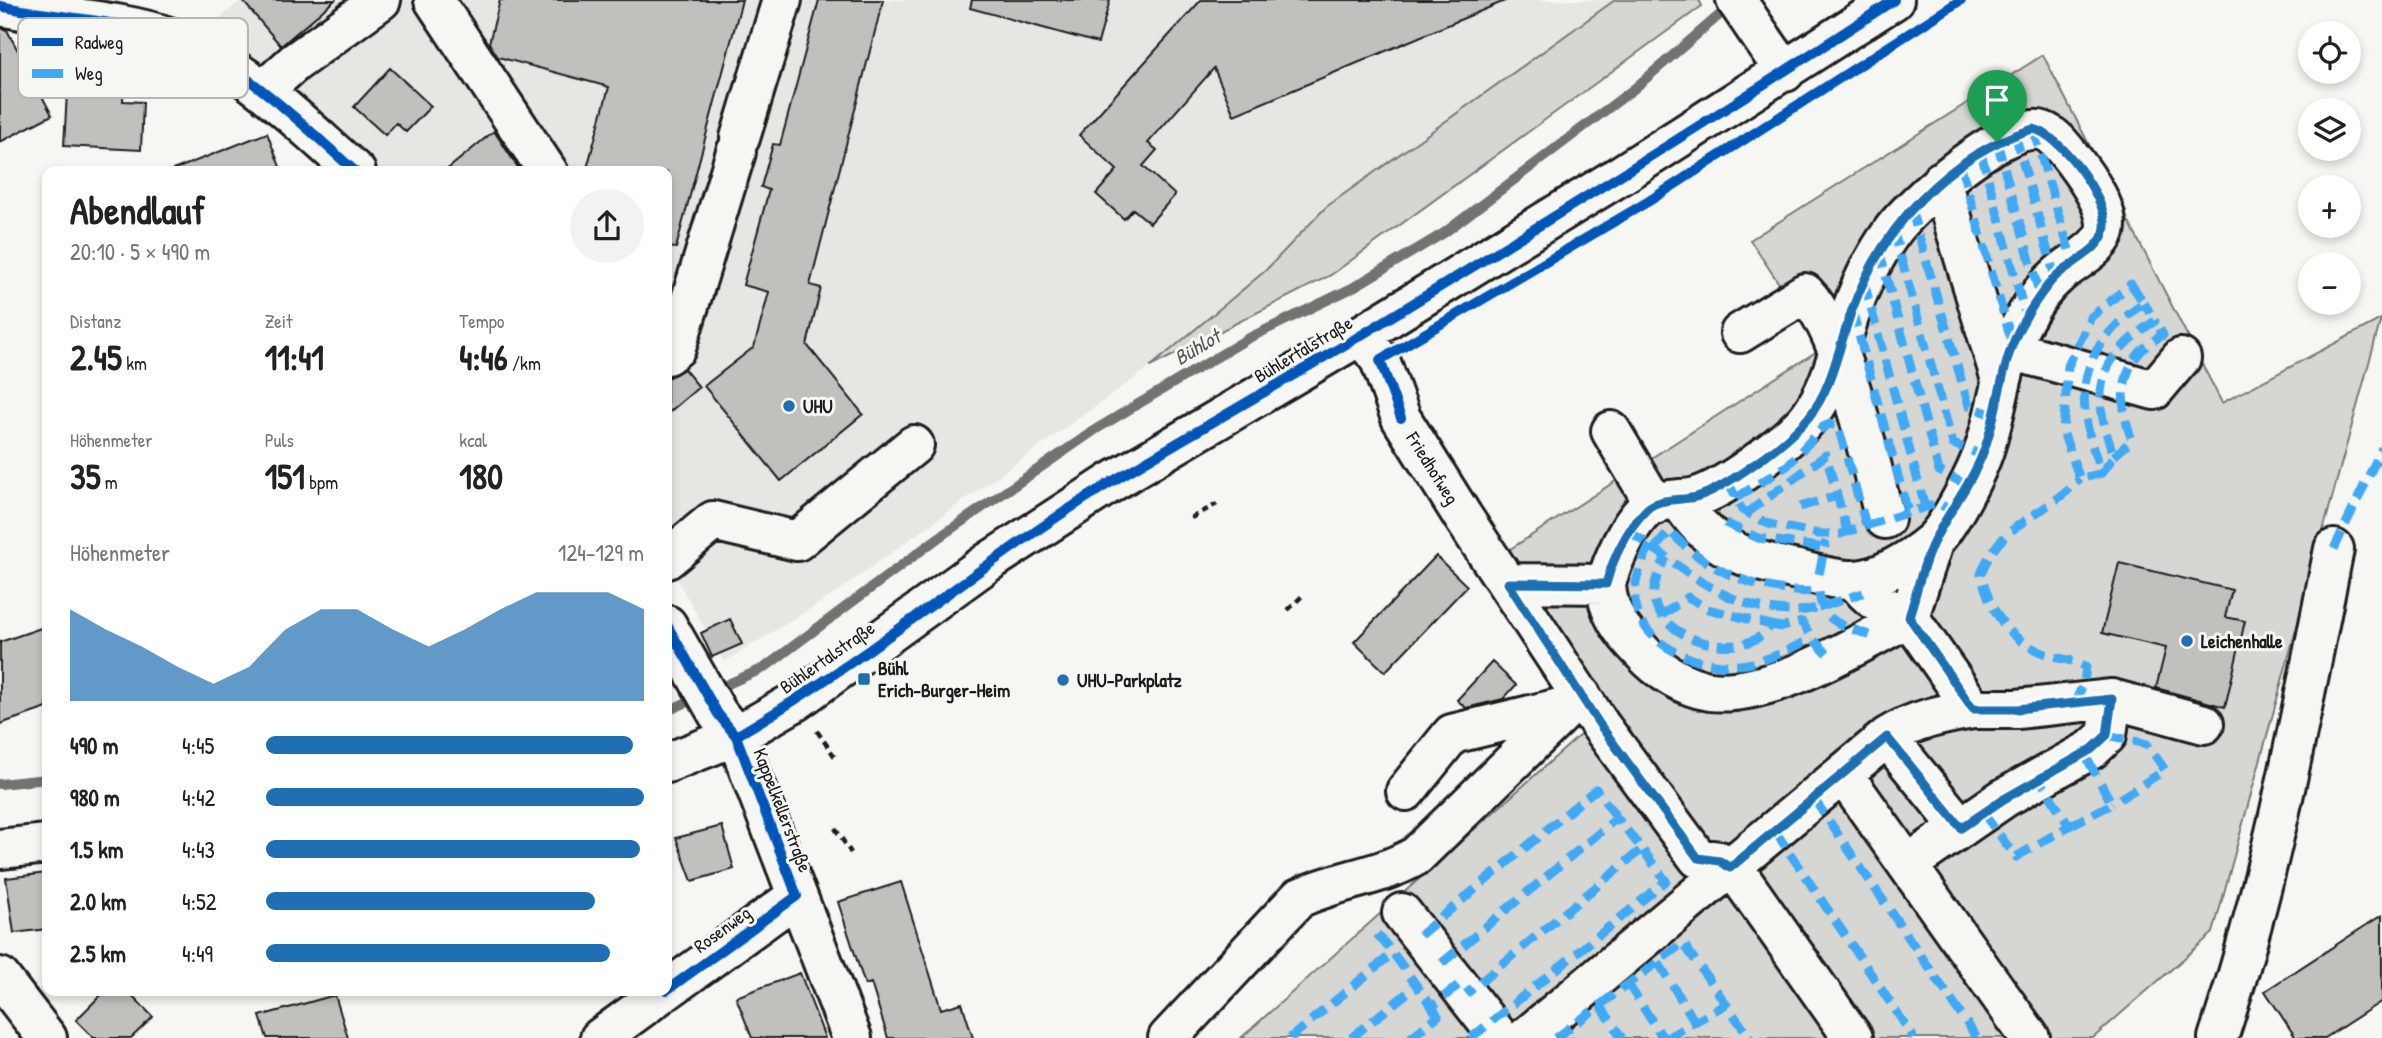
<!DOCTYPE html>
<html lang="de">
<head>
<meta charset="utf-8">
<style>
	:root { --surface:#fff; --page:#f2f2f2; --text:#222; --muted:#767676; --accent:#1f6fb2 }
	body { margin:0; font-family:"Patrick Hand",sans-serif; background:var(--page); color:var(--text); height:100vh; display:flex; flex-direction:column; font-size:26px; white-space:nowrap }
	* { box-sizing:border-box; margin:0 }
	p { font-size:23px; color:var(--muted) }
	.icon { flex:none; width:38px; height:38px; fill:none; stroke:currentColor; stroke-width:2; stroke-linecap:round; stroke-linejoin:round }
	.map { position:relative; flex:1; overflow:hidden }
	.details { position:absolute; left:42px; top:166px; width:630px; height:830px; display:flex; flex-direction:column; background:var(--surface); border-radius:14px; box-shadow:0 4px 10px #0003 }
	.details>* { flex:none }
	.controls { position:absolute; left:2298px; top:21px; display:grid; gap:14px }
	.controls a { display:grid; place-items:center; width:63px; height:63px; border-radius:50%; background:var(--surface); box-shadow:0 4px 10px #0003; font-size:35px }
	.pin { position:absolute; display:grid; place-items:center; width:60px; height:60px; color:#fff; margin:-72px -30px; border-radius:50% 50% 50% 0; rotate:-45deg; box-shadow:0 0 7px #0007 }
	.pin .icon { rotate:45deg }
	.round { display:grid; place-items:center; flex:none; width:74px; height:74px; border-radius:37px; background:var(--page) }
	.headline { display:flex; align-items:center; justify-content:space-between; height:119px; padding:0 28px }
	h1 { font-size:38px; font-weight:700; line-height:52px }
	.figures { display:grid; grid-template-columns:repeat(3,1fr); gap:10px; height:119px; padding:7px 28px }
	.figures div { display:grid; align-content:center }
	.figures b { font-size:35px; font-weight:700 }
	.figures small { font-size:19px; font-weight:400 }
	.figures p { font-size:19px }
	.chart { height:196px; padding:14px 28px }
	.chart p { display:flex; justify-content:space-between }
	.chart svg { width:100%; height:126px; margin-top:7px; fill:var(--accent); opacity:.7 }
	ul { padding:0 28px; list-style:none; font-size:23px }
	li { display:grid; grid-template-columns:112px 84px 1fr; align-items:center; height:52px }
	li i { height:18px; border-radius:9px; background:var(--accent) }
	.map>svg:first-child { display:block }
</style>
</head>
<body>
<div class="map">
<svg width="2382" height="1038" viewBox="0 0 2382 1038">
	<rect width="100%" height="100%" fill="#f6f6f2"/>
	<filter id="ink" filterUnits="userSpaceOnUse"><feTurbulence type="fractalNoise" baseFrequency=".0143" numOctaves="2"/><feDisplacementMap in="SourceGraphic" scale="14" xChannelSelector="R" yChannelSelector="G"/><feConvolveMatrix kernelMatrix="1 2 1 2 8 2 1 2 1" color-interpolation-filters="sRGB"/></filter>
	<g filter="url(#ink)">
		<path fill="#e6e6e2" d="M 241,0 L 1615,0 L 1326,207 L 1265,271 L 1150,367 L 831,596 L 724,662 L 667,562 L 667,172 L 382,171 L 365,152 L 210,27 Z"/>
		<path fill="#d6d6d2" stroke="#797977" stroke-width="2" d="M 1615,0 L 1699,0 L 1702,6 L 1331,275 L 1150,367 L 1265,271 L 1326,207 Z
			M 2043,55 L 2222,403 L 2381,319 L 2213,933 L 2093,1038 L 1241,1038 L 1609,709 L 1501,555 L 1822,348 L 1750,240 Z"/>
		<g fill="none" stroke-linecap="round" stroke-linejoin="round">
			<path stroke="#727271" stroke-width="10" d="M 667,711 L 764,668 L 938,538 L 1098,428 L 1247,339 L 1352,288 L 1444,233 L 1635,88 L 1731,5
				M 0,784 L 47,779"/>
		</g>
		<path fill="#c0c0bd" stroke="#1c1c1c" stroke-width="2" d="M 242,0 L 335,0 L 281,46 Z
			M 500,0 L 742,0 L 676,248 L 667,247 L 667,172 L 586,172 L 609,87 L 498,57 L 489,43 Z
			M 819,0 L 883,0 L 810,285 L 821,288 L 807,345 L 863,414 L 781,481 L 704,386 L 754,347 L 769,292 L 743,285 L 769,190 L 761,187 L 773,144 L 780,145 Z
			M 972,0 L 1110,0 L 1098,43 L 970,8 Z
			M 1201,0 L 1507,0 L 1234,115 L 1214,68 L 1148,143 L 1157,150 L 1143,166 L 1175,195 L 1150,223 L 1133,209 L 1124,219 L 1096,194 L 1117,170 L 1079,135 Z
			M 0,28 L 7,30 L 52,115 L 0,142 Z
			M 70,39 L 126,48 L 123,101 L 143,102 L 141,150 L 64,146 Z
			M 390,68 L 431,106 L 406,132 L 396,123 L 385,135 L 354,107 Z
			M 494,131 L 521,172 L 444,172 Z
			M 267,133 L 282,172 L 173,172 L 173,170 Z
			M 684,369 L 699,387 L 667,414 L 667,378 Z
			M 1436,556 L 1467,586 L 1385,672 L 1354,642 Z
			M 2119,563 L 2232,590 L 2225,617 L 2245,621 L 2225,707 L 2156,688 L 2166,648 L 2102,633 Z
			M 730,619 L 742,644 L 712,657 L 701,633 Z
			M 47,626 L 47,708 L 0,724 L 0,642 Z
			M 1492,662 L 1516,685 L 1503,699 L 1466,708 L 1457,700 Z
			M 722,826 L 734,869 L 692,881 L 676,838 Z
			M 47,873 L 47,929 L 14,933 L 6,878 Z
			M 901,882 L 941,1009 L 962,1003 L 973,1038 L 888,1038 L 871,983 L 865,985 L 838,902 Z
			M 2382,915 L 2382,1001 L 2325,1038 L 2296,1038 L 2265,991 Z
			M 800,973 L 825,1038 L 752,1038 L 736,997 Z
			M 106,990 L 127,990 L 153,1017 L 131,1038 L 94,1038 L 76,1020 Z
			M 335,995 L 348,1038 L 267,1038 L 260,1016 Z"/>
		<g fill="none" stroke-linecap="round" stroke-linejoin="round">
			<defs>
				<path id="minor" d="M 434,0 L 548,172
					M 1736,0 L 1785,72
					M 0,6 C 55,18 116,19 169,37 C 241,61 300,123 356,172
					M 263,91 L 294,63 L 381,0
					M 740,138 L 782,0
					M 1941,181 L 2001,380
					M 1740,333 L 1805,293 C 1845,334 1869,461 1885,519
					M 1361,335 L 1380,360 L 1401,418 L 1463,517 L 1600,725 L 1698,858 L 1720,861 L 1737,873 L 1853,1038
					M 2011,350 L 2154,390 L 2181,358
					M 667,355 L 676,348 L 736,152
					M 1611,431 L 1655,505
					M 667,559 L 713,521 L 797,541 L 914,445
					M 1856,580 C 1868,601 1888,608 1909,617 L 1934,540
					M 1508,583 L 1606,584 C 1607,612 1622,632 1642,652 C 1659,671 1684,687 1710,691 C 1771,698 1857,645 1909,617 L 1973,709 C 1943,714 1913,720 1887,737 L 1525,1038
					M 1606,584 C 1612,561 1629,523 1647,508 C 1662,497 1680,501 1696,497 C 1725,489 1789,441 1808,418 C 1831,389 1838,351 1849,317 C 1859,288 1873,258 1891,233 C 1910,205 2008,118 2043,131 C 2055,135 2066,151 2074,161 C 2086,177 2106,204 2106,225 C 2106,248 2071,262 2057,276 C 2042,289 2028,311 2019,329 C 2001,367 1998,408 1985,447 C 1978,470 1949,527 1932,542 C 1913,558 1880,579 1855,580 C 1837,581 1815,574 1798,570 C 1743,559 1709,548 1679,499
					M 667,625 L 718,714 L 736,736 L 852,1038
					M 1973,709 L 2017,709 L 2112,699 L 2204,724
					M 1887,737 L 1961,828
					M 667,763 L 736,736 L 796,701 L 987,563 L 1112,482 L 1361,335 L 1621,175 L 1894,0
					M 1843,774 L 2030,1038
					M 1406,791 L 1452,734 L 1568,706
					M 0,849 L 47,844
					M 1908,864 L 2004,798 L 2092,749 L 2107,735 L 2112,699
					M 1402,913 L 1500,1038
					M 0,977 L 47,1038
					M 667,990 L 797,896
					M 600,1038 L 666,990
					M 1168,1038 L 1299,898 C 1337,880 1380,877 1416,856 L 1581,695
					M 2218,1038 C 2271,878 2301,714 2334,549"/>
			</defs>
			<use href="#minor" stroke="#1c1c1c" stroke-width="44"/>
			<path stroke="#1c1c1c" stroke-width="4.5" stroke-dasharray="7 5" stroke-linecap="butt" d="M 1921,27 L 1961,0
				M 1191,518 L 1217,504
				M 1288,610 L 1304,594
				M 817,731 L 835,757
				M 835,828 L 851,853"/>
			<use href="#minor" stroke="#f6f6f2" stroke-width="38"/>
			<path stroke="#3fa9f5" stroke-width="9" stroke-dasharray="18 9" stroke-linecap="butt" d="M 2033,129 L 2073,263
				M 2015,134 L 2055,277
				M 1997,142 L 2040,296
				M 1981,153 L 2026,317
				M 1961,167 L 2013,346
				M 1911,209 L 1969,406 L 1993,415
				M 1893,229 L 1953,444 L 1982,455
				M 1879,250 L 1939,471 L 1967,485
				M 1864,282 L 1925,507
				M 2131,284 L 2144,303 C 2075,350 2073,400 2102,473 L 2080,479 L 2063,432 L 2068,366 L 2091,317 Z
				M 1852,310 L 1908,512
				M 2114,456 L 2132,440 C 2116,399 2120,357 2163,335 L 2155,321
				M 2102,473 L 2114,456 C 2090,392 2096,359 2155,321 L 2144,303
				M 1727,480 L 1742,510 L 1769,524 L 1819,534 L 1840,534 L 1938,503 L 1953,512
				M 1736,498 L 1787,466 L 1823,427 L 1830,424 L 1838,426 L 1866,525
				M 1800,507 L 1837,496
				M 1747,513 L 1826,455 L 1847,531
				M 1725,523 L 1758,538 L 1825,548
				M 1630,532 C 1683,566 1722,609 1791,611 C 1815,612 1840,600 1863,593
				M 1650,545 C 1642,563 1633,581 1635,601 C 1641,649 1706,671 1747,664 C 1770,660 1791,649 1812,638
				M 1655,548 L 1670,531 C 1710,575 1761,592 1819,592 C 1822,625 1846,625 1873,637
				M 2334,549 L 2382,448
				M 1819,574 L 1826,541
				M 1662,615 L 1688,597 L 1708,609 L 1771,625 C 1747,664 1663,643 1654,599 C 1652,585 1660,568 1666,557
				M 1771,625 L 1782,627 L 1802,622 L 1812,638 L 1831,658
				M 2074,704 L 2084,683 L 2086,667 C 2074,659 2067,661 2055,657 C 2012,645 1991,615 1981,574 C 2000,521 2046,516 2080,479
				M 2107,735 L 2147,744 L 2165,770 L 2112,804
				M 1814,799 L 1977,1038
				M 1983,813 L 2016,857 L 2069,826 L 2039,778
				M 2069,826 L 2112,804 L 2084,753
				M 1775,831 L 1914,1038
				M 1377,934 L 1393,953
				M 1420,935 L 1596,789 L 1617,818
				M 1658,962 L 1695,1022
				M 1442,963 L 1617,818 L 1642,849 L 1466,994
				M 1628,984 L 1663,1038
				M 1600,1005 L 1622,1038
				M 1290,1038 L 1393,953 L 1432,1007 L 1458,985
				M 1351,1038 L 1416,986
				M 1410,1038 L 1438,1016 L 1432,1007
				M 1471,1038 L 1666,881 L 1642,849
				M 1556,1038 L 1683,943 L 1726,1004
				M 1667,1038 L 1726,1004 L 1750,1038"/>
			<defs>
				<path id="cycleway" d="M 0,6 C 55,18 116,19 169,37 C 241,61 300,123 356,172
					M 1401,418 L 1380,360 L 1649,201 L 1961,0
					M 667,625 L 718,714 L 736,736 L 797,896 L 667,990
					M 736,736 C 868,660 984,560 1113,481 C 1196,431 1280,384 1363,334 C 1542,225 1719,115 1894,0"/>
			</defs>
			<use href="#cycleway" stroke="#f6f6f2" stroke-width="15"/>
			<use href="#cycleway" stroke="#0057b8" stroke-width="10"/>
		</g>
	</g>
	<g fill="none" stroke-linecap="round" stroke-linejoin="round" filter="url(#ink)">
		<defs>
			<path id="route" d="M 2033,129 C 2059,133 2108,199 2105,227 C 2103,251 2069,262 2054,278 C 2044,289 2034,304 2026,317 C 2000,358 2000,409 1983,453 C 1971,485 1948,512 1934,541 C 1922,565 1917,592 1909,617 L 1973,709 L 2017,709 L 2112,699 L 2107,735 L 2092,749 L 2004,799 L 1961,828 L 1887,737 L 1730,868 L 1720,861 L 1698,858 L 1600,725 L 1508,583 L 1606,584 C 1613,558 1627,529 1646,510 C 1659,497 1680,501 1696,497 C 1725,489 1789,441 1808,418 C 1833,388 1839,345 1852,310 C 1881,229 1948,154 2033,129 Z"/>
		</defs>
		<use href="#route" stroke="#fff" stroke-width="14"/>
		<use href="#route" stroke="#1f6fb2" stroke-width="9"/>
	</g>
	<g fill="#1f6fb2" stroke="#f6f6f2" stroke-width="2.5">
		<circle cx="789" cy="406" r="7"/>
		<circle cx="2187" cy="641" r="7"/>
		<rect x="857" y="672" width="14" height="14" rx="3.5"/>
		<circle cx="1063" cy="680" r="7"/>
	</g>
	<g text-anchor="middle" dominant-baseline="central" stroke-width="6" stroke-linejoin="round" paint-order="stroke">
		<g font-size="19" fill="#1c1c1c" stroke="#f6f6f2">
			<text transform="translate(1303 349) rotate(-31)">Bühlertalstraße</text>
			<text transform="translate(1433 468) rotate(58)">Friedhofweg</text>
			<text transform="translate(827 657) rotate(-35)">Bühlertalstraße</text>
			<text transform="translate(783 810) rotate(69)">Kappelkellerstraße</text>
			<text transform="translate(722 929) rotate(-36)">Rosenweg</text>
		</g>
		<g font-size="19" font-weight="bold" fill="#1c1c1c" stroke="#f6f6f2" text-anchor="start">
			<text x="803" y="406">UHU</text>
			<text x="2201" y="641">Leichenhalle</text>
			<text x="878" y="668">Bühl<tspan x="878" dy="22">Erich-Burger-Heim</tspan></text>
			<text x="1077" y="680">UHU-Parkplatz</text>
		</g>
		<g font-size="21" font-style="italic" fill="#565654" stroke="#f6f6f2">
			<text transform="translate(1197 347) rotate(-31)">Bühlot</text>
		</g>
	</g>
	<rect x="18" y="18" width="230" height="80" rx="10" fill="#f6f6f2" stroke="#b5b5b2" stroke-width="2"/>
	<rect x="32" y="38" width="31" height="8" fill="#0057b8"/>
	<rect x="32" y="69" width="31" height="9" fill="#3fa9f5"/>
	<g font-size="19" fill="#1c1c1c">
		<text x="75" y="49">Radweg</text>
		<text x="75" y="80">Weg</text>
	</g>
</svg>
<div class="controls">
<a><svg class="icon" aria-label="locate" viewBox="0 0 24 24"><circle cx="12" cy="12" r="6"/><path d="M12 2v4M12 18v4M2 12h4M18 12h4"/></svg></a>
<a><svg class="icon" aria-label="layers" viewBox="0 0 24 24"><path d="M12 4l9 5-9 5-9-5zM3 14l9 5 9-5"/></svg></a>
<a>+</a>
<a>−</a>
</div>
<div class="pin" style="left:1997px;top:142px;background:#1e9e55"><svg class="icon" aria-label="arrive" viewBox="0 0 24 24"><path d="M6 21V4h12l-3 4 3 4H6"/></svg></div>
<section class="details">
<div class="headline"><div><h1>Abendlauf</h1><p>20:10 · 5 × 490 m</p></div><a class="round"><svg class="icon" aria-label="share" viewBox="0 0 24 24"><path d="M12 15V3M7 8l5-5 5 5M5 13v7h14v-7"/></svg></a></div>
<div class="figures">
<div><p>Distanz</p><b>2.45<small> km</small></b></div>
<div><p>Zeit</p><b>11:41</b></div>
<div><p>Tempo</p><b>4:46<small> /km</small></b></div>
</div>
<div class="figures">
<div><p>Höhenmeter</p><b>35<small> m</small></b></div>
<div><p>Puls</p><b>151<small> bpm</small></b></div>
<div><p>kcal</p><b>180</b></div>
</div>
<div class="chart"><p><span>Höhenmeter</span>124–129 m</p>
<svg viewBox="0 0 160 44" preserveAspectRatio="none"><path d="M0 44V12L10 19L20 25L30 32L40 38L50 32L60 19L70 12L80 12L90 19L100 25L110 19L120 12L130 6L140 6L150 6L160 12V44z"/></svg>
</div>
<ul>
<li><b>490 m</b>4:45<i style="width:97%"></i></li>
<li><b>980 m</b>4:42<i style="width:100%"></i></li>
<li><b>1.5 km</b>4:43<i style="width:99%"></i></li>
<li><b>2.0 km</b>4:52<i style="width:87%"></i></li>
<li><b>2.5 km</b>4:49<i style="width:91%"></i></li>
</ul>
</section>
</div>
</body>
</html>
